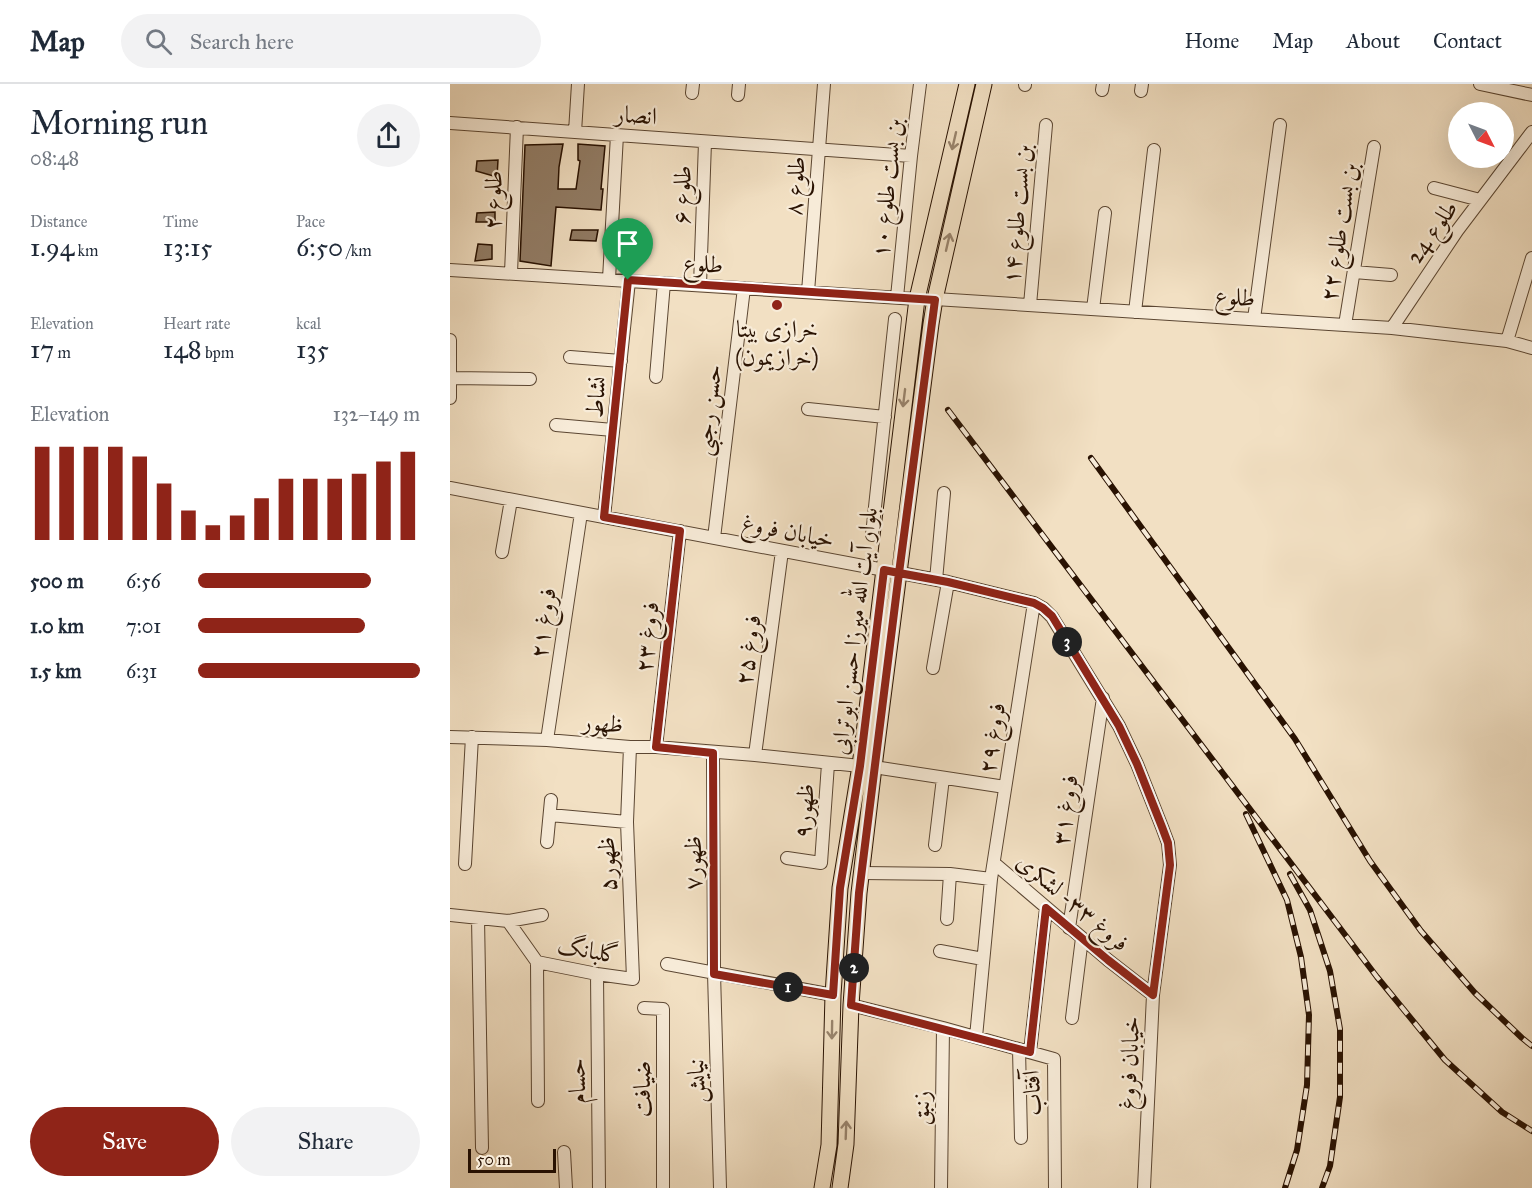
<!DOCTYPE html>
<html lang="en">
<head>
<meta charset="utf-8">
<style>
	:root { --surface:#fff; --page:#f2f2f3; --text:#1f2937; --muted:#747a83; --line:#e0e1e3; --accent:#8f2418 }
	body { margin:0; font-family:"IM FELL Great Primer",Amiri,serif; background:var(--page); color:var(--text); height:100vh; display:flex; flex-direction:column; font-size:22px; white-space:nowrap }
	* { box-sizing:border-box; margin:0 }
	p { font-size:20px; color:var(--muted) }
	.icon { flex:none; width:33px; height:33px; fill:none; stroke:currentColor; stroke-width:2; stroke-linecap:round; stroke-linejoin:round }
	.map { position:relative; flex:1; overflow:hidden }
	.sheet { display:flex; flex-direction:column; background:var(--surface); width:450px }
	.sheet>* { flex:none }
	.needle { width:39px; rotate:132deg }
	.tools { position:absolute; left:998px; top:18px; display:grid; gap:12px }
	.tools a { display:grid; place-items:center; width:66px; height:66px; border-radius:50%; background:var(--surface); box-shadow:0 6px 24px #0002; font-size:30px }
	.scale { position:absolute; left:18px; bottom:15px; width:88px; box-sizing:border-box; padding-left:6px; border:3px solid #291202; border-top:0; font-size:16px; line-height:21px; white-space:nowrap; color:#291202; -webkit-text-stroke:4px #f7ebd8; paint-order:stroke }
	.pin { position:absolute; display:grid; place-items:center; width:51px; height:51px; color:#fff; margin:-62px -26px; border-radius:50% 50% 50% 0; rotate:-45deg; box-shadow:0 0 6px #0007 }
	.pin .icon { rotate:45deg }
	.km { position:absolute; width:30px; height:30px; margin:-15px; border-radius:50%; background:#222; color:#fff; font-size:16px; line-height:30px; text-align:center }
	.round { display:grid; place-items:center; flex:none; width:63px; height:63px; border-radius:32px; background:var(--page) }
	.overview { display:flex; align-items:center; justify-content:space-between; height:102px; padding:0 30px }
	h1 { font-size:33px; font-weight:600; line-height:45px }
	.metrics { display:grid; grid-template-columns:repeat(3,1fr); gap:9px; height:102px; padding:6px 30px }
	.metrics div { display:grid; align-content:center }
	.metrics b { font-size:26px; font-weight:600 }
	.metrics small { font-size:16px; font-weight:400 }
	.metrics p { font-size:16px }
	.chart { height:168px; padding:12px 30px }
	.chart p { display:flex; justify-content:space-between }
	.chart svg { width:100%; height:108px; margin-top:6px; stroke:var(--accent); stroke-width:6 }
	.cta { display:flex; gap:12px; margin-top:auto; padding:12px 30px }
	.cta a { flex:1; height:69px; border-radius:36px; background:var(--accent); color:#fff; font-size:24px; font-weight:600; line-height:69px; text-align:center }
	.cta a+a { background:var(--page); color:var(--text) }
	ul { padding:0 30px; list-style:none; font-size:20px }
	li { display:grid; grid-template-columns:96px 72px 1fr; align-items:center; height:45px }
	li i { height:15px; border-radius:8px; background:var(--accent) }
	header { display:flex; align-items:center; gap:36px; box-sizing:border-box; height:84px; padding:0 30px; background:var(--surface); border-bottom:2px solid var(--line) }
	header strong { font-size:28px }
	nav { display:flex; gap:33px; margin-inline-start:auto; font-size:21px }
	.search { width:420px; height:54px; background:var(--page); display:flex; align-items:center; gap:15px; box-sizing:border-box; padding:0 21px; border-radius:33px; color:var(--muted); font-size:22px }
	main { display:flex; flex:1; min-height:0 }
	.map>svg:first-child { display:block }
</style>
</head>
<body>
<header>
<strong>Map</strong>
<div class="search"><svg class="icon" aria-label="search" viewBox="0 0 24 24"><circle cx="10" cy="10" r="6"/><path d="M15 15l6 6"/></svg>Search here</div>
<nav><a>Home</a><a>Map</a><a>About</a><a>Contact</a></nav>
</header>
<main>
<section class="sheet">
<div class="overview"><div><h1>Morning run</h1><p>08:48</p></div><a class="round"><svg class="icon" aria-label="share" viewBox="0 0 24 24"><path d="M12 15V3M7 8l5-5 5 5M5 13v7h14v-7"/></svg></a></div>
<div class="metrics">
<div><p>Distance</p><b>1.94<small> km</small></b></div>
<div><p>Time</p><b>13:15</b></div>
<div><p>Pace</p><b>6:50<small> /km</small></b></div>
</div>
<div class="metrics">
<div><p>Elevation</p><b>17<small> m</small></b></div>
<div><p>Heart rate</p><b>148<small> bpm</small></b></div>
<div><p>kcal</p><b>135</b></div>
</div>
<div class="chart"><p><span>Elevation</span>132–149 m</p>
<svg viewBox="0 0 160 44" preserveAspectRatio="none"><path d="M5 44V6M15 44V6M25 44V6M35 44V6M45 44V10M55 44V21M65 44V32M75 44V38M85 44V34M95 44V27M105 44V19M115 44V19M125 44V19M135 44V17M145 44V12M155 44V8"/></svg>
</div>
<ul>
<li><b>500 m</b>6:56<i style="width:78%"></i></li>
<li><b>1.0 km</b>7:01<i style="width:75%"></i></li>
<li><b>1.5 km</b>6:31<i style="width:100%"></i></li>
</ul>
<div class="cta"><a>Save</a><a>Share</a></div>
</section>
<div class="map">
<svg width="1082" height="1104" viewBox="0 0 1082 1104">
	<rect width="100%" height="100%" fill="#f2e0c3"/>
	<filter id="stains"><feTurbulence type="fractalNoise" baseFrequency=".00333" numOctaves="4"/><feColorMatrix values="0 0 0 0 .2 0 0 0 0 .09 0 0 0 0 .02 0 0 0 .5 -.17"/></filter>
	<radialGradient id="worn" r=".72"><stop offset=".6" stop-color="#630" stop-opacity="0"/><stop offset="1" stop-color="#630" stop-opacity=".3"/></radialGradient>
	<path fill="#927d66" stroke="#291202" stroke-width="1.5" d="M 113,60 L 109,83 L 108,105 L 126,105 L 130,77 L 128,76 L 128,60 L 155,62 L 151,105 L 153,105 L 151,126 L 106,123 L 101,182 L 70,177 L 75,61 Z
		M 48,76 L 47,93 L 26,87 L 27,77 Z
		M 45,128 L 45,138 L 26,138 L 27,129 Z
		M 122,146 L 148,146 L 146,157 L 120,156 Z
		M 28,160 L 42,161 L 42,175 L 25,177 Z"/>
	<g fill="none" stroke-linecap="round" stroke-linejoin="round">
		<defs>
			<path id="minor" d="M 1030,0 L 1082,11
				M 575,1 L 575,0
				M 652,6 L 653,0
				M 691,7 L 692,0
				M 242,9 L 243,0
				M 288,11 L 289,0
				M 0,39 L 461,72
				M 125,48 L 128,0
				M 984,104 L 1030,116
				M 0,186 L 467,215
				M 904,188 L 941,191
				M 61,189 L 67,43
				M 159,195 L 167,51
				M 250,201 L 255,58
				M 358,208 L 374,0
				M 447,213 L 461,72 L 470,0
				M 485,215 L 942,244 L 1057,257 L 1082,264
				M 580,221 L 596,41
				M 643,225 L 655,129
				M 685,228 L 704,66
				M 804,235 L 830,41
				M 895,241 L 924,63
				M 942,244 L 1007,147 L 1082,48
				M 0,256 L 0,314
				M 1057,257 L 1082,174
				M 120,273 L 171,277
				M 206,293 L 214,199
				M 1,294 L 80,295
				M 358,325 L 435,333
				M 106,341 L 163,346
				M 0,404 L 498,498 L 584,519 L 593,524 L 602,533 L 669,642 L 687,680 L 712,743 L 718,759 L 720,781 L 703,911 L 694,1104
				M 154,433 L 179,197
				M 422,451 L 445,235
				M 264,454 L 294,204
				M 52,468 L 61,416
				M 486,496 L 494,409
				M 483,584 L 498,498
				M 0,653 L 97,656 L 180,663 L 206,663 L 305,671 L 410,682
				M 97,656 L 131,429
				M 206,663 L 230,447
				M 263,669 L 264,889 L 270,1104
				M 305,671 L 332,467
				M 424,683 L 555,703
				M 100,731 L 177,738
				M 97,758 L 101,716
				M 485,761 L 493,694
				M 337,774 L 371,779 L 378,680
				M 544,779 L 658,876 L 703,911
				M 15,780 L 22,653
				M 412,789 L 500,790 L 541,795
				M 0,831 L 58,837 L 87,878 L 147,890 L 183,895 L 177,738 L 180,663
				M 28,834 L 32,1064
				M 497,835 L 500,790
				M 58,837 L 92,831
				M 619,844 L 653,614
				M 490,867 L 533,875
				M 87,878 L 88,1017
				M 217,880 L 383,911
				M 147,890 L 149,1104
				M 401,921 L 493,944 L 604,975 L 605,1104
				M 194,924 L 213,925 L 213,1104
				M 622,934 L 632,854
				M 526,953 L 541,795 L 584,519
				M 569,965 L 571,1054
				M 580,968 L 596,824
				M 114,1068 L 116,1104
				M 491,1104 L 493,944"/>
			<path id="major" d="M 372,1104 L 379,1061 L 383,911 L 390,804 L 410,682 L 467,215 L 517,0
				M 390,1104 L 396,1060 L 401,921 L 409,809 L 424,683 L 481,240 L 485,215 L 534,0"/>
		</defs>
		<use href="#minor" stroke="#5b4632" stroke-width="14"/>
		<use href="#major" stroke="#291202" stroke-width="17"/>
		<use href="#minor" stroke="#f7ebd8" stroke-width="12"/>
		<use href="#major" stroke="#f2e0c3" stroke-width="15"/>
		<defs>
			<path id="rail" d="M 498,326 L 927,893 L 995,976 L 1052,1028 L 1082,1047
				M 641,374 L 845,655 L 920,777 L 971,847 L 1025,909 L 1072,954 L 1082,962
				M 796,730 L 837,816 L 851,873 L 859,931 L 857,1001 L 847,1066 L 835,1104
				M 840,790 L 860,826 L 880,887 L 890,945 L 890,1013 L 880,1082 L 872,1104"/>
		</defs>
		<use href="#rail" stroke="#291202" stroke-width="6"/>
		<use href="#rail" stroke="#f7ebd8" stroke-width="4" stroke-dasharray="11" stroke-linecap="butt"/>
	</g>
	<defs><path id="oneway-shaft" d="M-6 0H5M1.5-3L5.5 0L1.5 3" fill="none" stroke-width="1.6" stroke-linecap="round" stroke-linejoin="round" transform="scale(1.5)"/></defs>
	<g stroke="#98836c">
		<use href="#oneway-shaft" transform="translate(504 57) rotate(103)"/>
		<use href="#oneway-shaft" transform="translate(498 158) rotate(-77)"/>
		<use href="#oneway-shaft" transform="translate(454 314) rotate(97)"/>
		<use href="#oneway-shaft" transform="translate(382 946) rotate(91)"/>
		<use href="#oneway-shaft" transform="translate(396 1046) rotate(-88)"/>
	</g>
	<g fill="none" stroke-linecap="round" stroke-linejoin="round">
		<defs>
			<path id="route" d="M 178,196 L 154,433 L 230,447 L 206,663 L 263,669 L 264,890 L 383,911 L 390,804 L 410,682 L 434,486 L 449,489 L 409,809 L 401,921 L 580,968 L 596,824 L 658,876 L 703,911 L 720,781 L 718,759 L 712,743 L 687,680 L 669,642 L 602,532 L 593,524 L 584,519 L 498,498 L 449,489 L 485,216 L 178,196"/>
		</defs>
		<use href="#route" stroke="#fff" stroke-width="12"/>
		<use href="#route" stroke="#8f2418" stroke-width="8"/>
	</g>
	<circle fill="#8f2418" stroke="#f7ebd8" stroke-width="2" cx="327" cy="221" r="6"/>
	<g text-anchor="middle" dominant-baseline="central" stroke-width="4.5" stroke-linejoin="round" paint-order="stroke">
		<g font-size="24" fill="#291202" stroke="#f7ebd8">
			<text transform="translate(186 31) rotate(4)">انصار</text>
			<text transform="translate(345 102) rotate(-86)">طلوع ۸</text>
			<text transform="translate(437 104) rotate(-84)">بن بست طلوع ۱۰</text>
			<text transform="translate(232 111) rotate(-88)">طلوع ۶</text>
			<text transform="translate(43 116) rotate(-88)">طلوع ۲</text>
			<text transform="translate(567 130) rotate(-85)">بن بست طلوع ۱۴</text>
			<text transform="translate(889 148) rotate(-81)">بن بست طلوع ۲۲</text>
			<text transform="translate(982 148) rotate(-55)">طلوع 24</text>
			<text transform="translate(253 180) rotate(3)">طلوع</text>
			<text transform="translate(785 213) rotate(4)">طلوع</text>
			<text transform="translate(146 313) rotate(-84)">نشاط</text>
			<text transform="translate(258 326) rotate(-83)">حسن رجبی</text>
			<text transform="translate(338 447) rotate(11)">خیابان فروغ</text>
			<text transform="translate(93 539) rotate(-82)">فروغ ۲۱</text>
			<text transform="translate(404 547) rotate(-83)">بلوار آیت الله میرزا حسن ابوترابی</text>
			<text transform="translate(197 553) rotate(-84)">فروغ ۲۳</text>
			<text transform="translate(298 566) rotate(-82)">فروغ ۲۵</text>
			<text transform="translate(153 639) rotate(5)">ظهور</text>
			<text transform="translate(542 654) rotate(-81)">فروغ ۲۹</text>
			<text transform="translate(615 726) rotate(-82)">فروغ ۳۱</text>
			<text transform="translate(354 727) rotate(-86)">ظهور۹</text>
			<text transform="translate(243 779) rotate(-90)">ظهور۷</text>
			<text transform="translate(157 780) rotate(-92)">ظهور۵</text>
			<text transform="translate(623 818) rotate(40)">فروغ ۳۳- لشکری</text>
			<text transform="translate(138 866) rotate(10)">گلبانگ</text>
			<text transform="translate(679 979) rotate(-87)">خیابان فروغ</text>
			<text transform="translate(127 997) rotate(-91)">حسام</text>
			<text transform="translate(246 997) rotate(-92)">نيايش</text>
			<text transform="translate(192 1005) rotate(-90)">ضیافت</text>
			<text transform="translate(582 1009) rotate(-93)">آفتاب</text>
			<text transform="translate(471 1024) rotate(-89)">زنبق</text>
		</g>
		<g font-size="24" fill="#291202" stroke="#f7ebd8">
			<text x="327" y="245">خرازی بیتا<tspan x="327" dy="28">(خرازیمون)</tspan></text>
		</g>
	</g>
	<rect width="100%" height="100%" filter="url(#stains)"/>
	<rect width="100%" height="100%" fill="url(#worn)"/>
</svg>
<div class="tools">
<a><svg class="needle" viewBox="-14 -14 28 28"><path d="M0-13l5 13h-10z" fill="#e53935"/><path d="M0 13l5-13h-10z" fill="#747a83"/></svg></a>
</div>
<div class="scale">50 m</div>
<div class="pin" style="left:178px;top:196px;background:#1e9e55"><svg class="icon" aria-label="arrive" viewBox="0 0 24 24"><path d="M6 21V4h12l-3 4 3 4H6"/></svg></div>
<b class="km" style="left:338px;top:903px">1</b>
<b class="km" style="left:404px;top:884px">2</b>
<b class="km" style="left:617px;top:558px">3</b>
</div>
</main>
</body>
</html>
